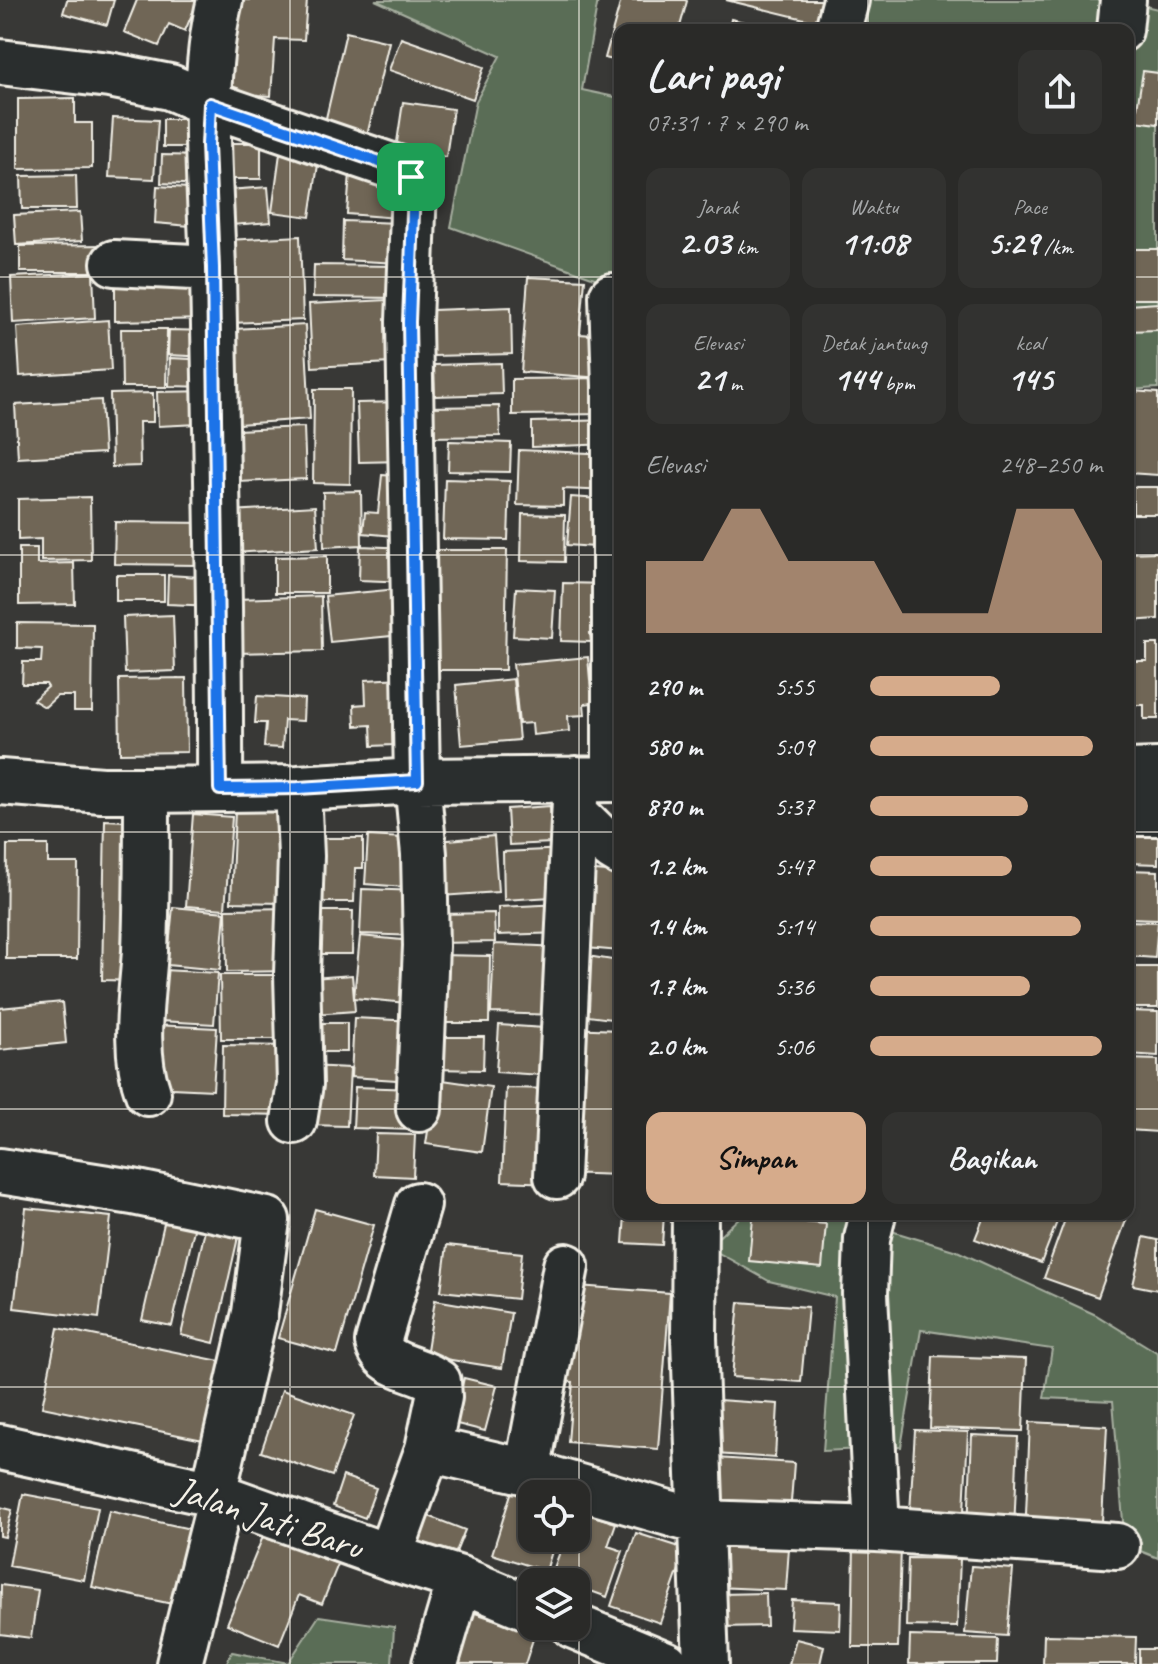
<!DOCTYPE html>
<html lang="id">
<head>
<meta charset="utf-8">
<style>
	:root { --surface:#2a2a28; --page:#323230; --text:#f1f3f6; --muted:#a5a7a8; --line:#464645; --accent:#d6ab8b }
	body { margin:0; font-family:Caveat,sans-serif; background:var(--page); color:var(--text); height:100vh; display:flex; flex-direction:column; font-size:30px; white-space:nowrap }
	* { box-sizing:border-box; margin:0 }
	p { font-size:26px; color:var(--muted) }
	.icon { flex:none; width:44px; height:44px; fill:none; stroke:currentColor; stroke-width:2; stroke-linecap:round; stroke-linejoin:round }
	.map { position:relative; flex:1; overflow:hidden }
	.drawer { position:absolute; left:614px; top:24px; width:520px; height:1196px; display:flex; flex-direction:column; background:var(--surface); border-radius:16px; box-shadow:0 2px 6px #0004,0 0 0 2px var(--line) }
	.drawer>* { flex:none }
	.controls { position:absolute; left:518px; top:1480px; display:grid; gap:16px }
	.controls a { display:grid; place-items:center; width:72px; height:72px; border-radius:16px; background:var(--surface); box-shadow:0 2px 6px #0004,0 0 0 2px var(--line); font-size:40px }
	.pin { position:absolute; display:grid; place-items:center; width:68px; height:68px; color:#fff; margin:-34px; border-radius:16px; box-shadow:0 4px 12px #0006 }
	.round { display:grid; place-items:center; flex:none; width:84px; height:84px; border-radius:16px; background:var(--page) }
	.headline { display:flex; align-items:center; justify-content:space-between; height:136px; padding:0 32px }
	h1 { font-size:44px; font-weight:700; line-height:60px }
	.figures { display:grid; grid-template-columns:repeat(3,1fr); gap:12px; height:136px; padding:8px 32px }
	.figures div { display:grid; align-content:center; border-radius:16px; background:var(--page); text-align:center }
	.figures b { font-size:34px; font-weight:700 }
	.figures small { font-size:22px; font-weight:400 }
	.figures p { font-size:22px }
	.chart { height:224px; padding:16px 32px }
	.chart p { display:flex; justify-content:space-between }
	.chart svg { width:100%; height:144px; margin-top:8px; fill:var(--accent); opacity:.7 }
	.primary-button { display:flex; gap:16px; margin-top:auto; padding:16px 32px }
	.primary-button a { flex:1; height:92px; border-radius:16px; background:var(--accent); color:#111; font-size:32px; font-weight:700; line-height:92px; text-align:center }
	.primary-button a+a { background:var(--page); color:var(--text) }
	ul { padding:0 32px; list-style:none; font-size:26px }
	li { display:grid; grid-template-columns:128px 96px 1fr; align-items:center; height:60px }
	li i { height:20px; border-radius:10px; background:var(--accent) }
	.map>svg:first-child { display:block }
</style>
</head>
<body>
<div class="map">
<svg width="1158" height="1664" viewBox="0 0 1158 1664">
	<rect width="100%" height="100%" fill="#383836"/>
	<filter id="ink" filterUnits="userSpaceOnUse"><feTurbulence type="fractalNoise" baseFrequency=".0125" numOctaves="2"/><feDisplacementMap in="SourceGraphic" scale="16" xChannelSelector="R" yChannelSelector="G"/><feConvolveMatrix kernelMatrix="1 2 1 2 8 2 1 2 1" color-interpolation-filters="sRGB"/></filter>
	<g filter="url(#ink)">
		<path fill="#5a6d57" stroke="#a7afa0" stroke-width="2" d="M 375,0 L 598,0 L 582,90 L 620,98 L 620,287 L 451,227 L 476,101 L 500,56 Z
			M 847,0 L 1119,0 L 1158,9 L 1158,388 L 1128,390 L 1128,30 L 835,30 Z
			M 743,1214 L 855,1220 L 957,1251 L 1096,1315 L 1158,1353 L 1158,1558 L 1125,1545 L 1113,1401 L 1044,1398 L 1052,1349 L 921,1330 L 901,1447 L 823,1451 L 835,1297 L 769,1281 L 708,1247 Z
			M 319,1616 L 394,1627 L 392,1664 L 226,1664 L 232,1652 L 288,1663 Z"/>
		<path fill="#6f6656" stroke="#f4f1e8" stroke-width="2" d="M 67,0 L 114,0 L 107,25 L 63,13 Z
			M 137,0 L 198,0 L 185,31 L 169,24 L 159,46 L 124,32 Z
			M 234,0 L 307,0 L 304,40 L 275,39 L 271,96 L 227,93 Z
			M 621,0 L 685,0 L 687,1 L 679,30 L 620,30 L 620,62 L 605,58 Z
			M 726,0 L 827,0 L 821,23 Z
			M 731,19 L 781,30 L 729,30 Z
			M 346,32 L 389,42 L 366,140 L 323,131 Z
			M 401,38 L 484,67 L 473,99 L 389,70 Z
			M 1143,71 L 1158,73 L 1158,124 L 1135,121 Z
			M 75,98 L 75,123 L 92,123 L 92,168 L 18,169 L 18,99 Z
			M 403,102 L 453,109 L 446,157 L 396,149 Z
			M 113,118 L 158,120 L 154,179 L 109,177 Z
			M 163,119 L 206,119 L 206,147 L 163,147 Z
			M 225,143 L 261,143 L 261,179 L 225,179 Z
			M 280,153 L 319,158 L 310,217 L 272,212 Z
			M 162,155 L 205,156 L 204,185 L 161,183 Z
			M 350,172 L 401,176 L 398,218 L 347,214 Z
			M 76,175 L 77,209 L 22,209 L 21,176 Z
			M 157,186 L 204,189 L 202,227 L 155,223 Z
			M 268,187 L 271,222 L 231,225 L 228,190 Z
			M 80,212 L 82,241 L 16,245 L 14,215 Z
			M 343,221 L 400,223 L 399,263 L 342,260 Z
			M 300,236 L 303,320 L 231,323 L 227,240 Z
			M 106,245 L 106,272 L 20,272 L 20,246 Z
			M 1128,249 L 1158,249 L 1158,299 L 1128,299 Z
			M 314,265 L 400,266 L 400,298 L 313,297 Z
			M 93,273 L 95,318 L 13,323 L 11,277 Z
			M 209,274 L 209,319 L 115,321 L 115,275 Z
			M 528,277 L 585,280 L 580,334 L 605,336 L 602,378 L 521,372 Z
			M 388,300 L 391,363 L 312,367 L 309,304 Z
			M 1158,303 L 1158,330 L 1128,331 L 1128,305 Z
			M 511,307 L 512,354 L 433,356 L 433,310 Z
			M 108,320 L 111,370 L 20,376 L 17,327 Z
			M 305,325 L 310,419 L 238,424 L 234,329 Z
			M 121,329 L 167,329 L 166,387 L 122,387 Z
			M 169,330 L 211,331 L 210,357 L 168,355 Z
			M 170,358 L 212,360 L 211,387 L 169,386 Z
			M 501,363 L 502,394 L 435,396 L 434,365 Z
			M 610,378 L 610,414 L 512,415 L 512,379 Z
			M 314,389 L 351,389 L 350,484 L 313,483 Z
			M 212,391 L 199,424 L 158,426 L 157,392 Z
			M 1132,391 L 1158,393 L 1158,475 L 1128,473 Z
			M 153,393 L 153,422 L 139,422 L 140,466 L 112,467 L 110,394 Z
			M 101,400 L 104,453 L 18,458 L 15,405 Z
			M 404,402 L 405,461 L 359,462 L 357,403 Z
			M 499,406 L 500,436 L 429,437 L 428,407 Z
			M 612,420 L 612,444 L 532,447 L 532,422 Z
			M 304,427 L 306,479 L 238,482 L 236,430 Z
			M 449,441 L 511,443 L 510,472 L 448,471 Z
			M 519,450 L 613,454 L 611,491 L 563,489 L 563,506 L 517,505 Z
			M 382,475 L 409,477 L 404,537 L 363,533 L 365,512 L 378,513 Z
			M 445,479 L 510,481 L 508,540 L 443,539 Z
			M 1133,487 L 1158,487 L 1158,514 L 1133,514 Z
			M 361,491 L 362,545 L 324,547 L 323,492 Z
			M 90,497 L 91,560 L 41,561 L 41,539 L 18,540 L 18,499 Z
			M 571,497 L 614,500 L 609,548 L 567,545 Z
			M 315,506 L 318,548 L 233,553 L 231,511 Z
			M 522,514 L 565,515 L 564,562 L 521,561 Z
			M 115,522 L 210,523 L 197,565 L 114,564 Z
			M 360,546 L 410,548 L 409,582 L 359,580 Z
			M 19,548 L 37,548 L 37,564 L 74,563 L 75,604 L 19,605 Z
			M 436,550 L 507,550 L 505,670 L 434,670 Z
			M 1158,552 L 1158,619 L 1129,621 L 1128,553 Z
			M 327,556 L 327,593 L 275,593 L 275,557 Z
			M 116,575 L 164,575 L 164,601 L 116,601 Z
			M 168,575 L 216,578 L 214,606 L 167,604 Z
			M 563,583 L 611,584 L 610,634 L 590,633 L 591,642 L 561,641 Z
			M 408,588 L 412,634 L 330,642 L 325,596 Z
			M 516,588 L 555,590 L 552,638 L 513,636 Z
			M 321,596 L 322,651 L 237,653 L 236,599 Z
			M 173,615 L 175,671 L 125,673 L 123,617 Z
			M 17,623 L 93,624 L 92,711 L 74,711 L 74,696 L 57,696 L 45,707 L 33,700 L 48,687 L 46,684 L 22,684 L 23,662 L 41,662 L 42,649 L 17,648 Z
			M 1147,644 L 1158,644 L 1158,719 L 1144,719 L 1144,705 L 1129,705 L 1130,661 L 1147,661 Z
			M 588,657 L 592,703 L 584,704 L 585,715 L 568,716 L 569,731 L 533,735 L 532,723 L 519,724 L 513,664 Z
			M 186,678 L 187,752 L 120,753 L 119,679 Z
			M 402,678 L 403,724 L 392,725 L 393,745 L 372,746 L 371,725 L 355,726 L 354,705 L 366,704 L 365,680 Z
			M 513,679 L 519,740 L 461,745 L 456,685 Z
			M 257,696 L 304,699 L 303,721 L 284,720 L 282,748 L 264,747 L 266,723 L 255,723 Z
			M 550,806 L 552,843 L 509,845 L 507,809 Z
			M 235,810 L 286,812 L 283,903 L 231,902 Z
			M 193,814 L 232,817 L 225,909 L 186,906 Z
			M 1128,818 L 1158,819 L 1158,864 L 1128,863 Z
			M 105,820 L 144,822 L 140,981 L 102,980 Z
			M 368,836 L 421,839 L 418,888 L 365,884 Z
			M 494,836 L 498,892 L 441,896 L 437,841 Z
			M 305,838 L 363,838 L 363,868 L 355,868 L 354,902 L 305,902 Z
			M 7,845 L 48,845 L 48,863 L 78,863 L 77,959 L 6,959 Z
			M 566,849 L 568,896 L 504,900 L 503,852 Z
			M 582,870 L 620,873 L 620,951 L 575,947 Z
			M 1128,870 L 1158,871 L 1158,919 L 1128,918 Z
			M 362,889 L 421,891 L 419,936 L 360,934 Z
			M 562,904 L 563,933 L 498,935 L 498,907 Z
			M 173,907 L 225,912 L 220,970 L 167,965 Z
			M 292,908 L 293,971 L 227,972 L 226,909 Z
			M 303,911 L 353,911 L 352,954 L 303,954 Z
			M 494,913 L 495,942 L 438,943 L 438,914 Z
			M 1128,921 L 1158,922 L 1155,958 L 1128,956 Z
			M 360,936 L 423,942 L 417,1004 L 354,998 Z
			M 494,944 L 561,947 L 558,1015 L 491,1013 Z
			M 438,955 L 490,956 L 489,1023 L 437,1023 Z
			M 581,955 L 619,961 L 611,1019 L 572,1014 Z
			M 1128,967 L 1158,967 L 1158,1008 L 1128,1008 Z
			M 163,970 L 218,973 L 214,1024 L 160,1021 Z
			M 220,975 L 294,975 L 294,1039 L 221,1039 Z
			M 352,975 L 355,1011 L 301,1015 L 299,979 Z
			M 62,1002 L 66,1043 L 0,1050 L 0,1008 Z
			M 1128,1011 L 1158,1012 L 1158,1056 L 1128,1054 Z
			M 354,1018 L 415,1021 L 412,1081 L 351,1077 Z
			M 306,1023 L 347,1023 L 347,1052 L 306,1052 Z
			M 154,1025 L 217,1028 L 213,1090 L 150,1087 Z
			M 499,1025 L 559,1029 L 556,1076 L 496,1072 Z
			M 567,1028 L 620,1030 L 620,1175 L 561,1173 Z
			M 433,1037 L 484,1037 L 483,1070 L 433,1069 Z
			M 223,1045 L 291,1046 L 289,1115 L 222,1114 Z
			M 1128,1059 L 1158,1060 L 1158,1132 L 1128,1130 Z
			M 308,1066 L 350,1068 L 347,1126 L 305,1125 Z
			M 436,1079 L 491,1087 L 482,1152 L 426,1144 Z
			M 355,1087 L 416,1089 L 414,1130 L 353,1128 Z
			M 506,1088 L 555,1089 L 552,1183 L 502,1181 Z
			M 376,1134 L 415,1135 L 413,1177 L 374,1175 Z
			M 26,1208 L 111,1217 L 99,1318 L 14,1308 Z
			M 315,1209 L 374,1225 L 337,1354 L 278,1338 Z
			M 625,1214 L 664,1214 L 662,1245 L 623,1243 Z
			M 985,1214 L 1060,1214 L 1041,1263 L 975,1239 Z
			M 1067,1214 L 1128,1215 L 1098,1297 L 1044,1278 Z
			M 753,1218 L 826,1224 L 822,1268 L 749,1261 Z
			M 165,1219 L 195,1225 L 172,1326 L 142,1320 Z
			M 206,1226 L 239,1233 L 214,1343 L 181,1335 Z
			M 1144,1237 L 1158,1240 L 1158,1290 L 1133,1285 Z
			M 447,1245 L 522,1253 L 517,1299 L 441,1291 Z
			M 578,1286 L 670,1293 L 658,1449 L 568,1442 L 573,1382 L 556,1381 L 558,1350 L 573,1352 Z
			M 435,1300 L 511,1313 L 502,1368 L 426,1356 Z
			M 739,1302 L 808,1307 L 801,1382 L 732,1377 Z
			M 58,1328 L 220,1361 L 203,1440 L 42,1407 Z
			M 933,1356 L 1026,1359 L 1023,1431 L 930,1428 Z
			M 464,1378 L 497,1386 L 485,1431 L 453,1423 Z
			M 282,1390 L 354,1415 L 332,1476 L 261,1452 Z
			M 718,1400 L 778,1404 L 775,1458 L 715,1454 Z
			M 1030,1422 L 1107,1426 L 1101,1541 L 1025,1537 Z
			M 915,1430 L 968,1432 L 963,1531 L 909,1529 Z
			M 972,1435 L 1018,1437 L 1014,1531 L 968,1529 Z
			M 717,1458 L 794,1463 L 790,1515 L 714,1510 Z
			M 343,1476 L 376,1488 L 365,1518 L 333,1506 Z
			M 515,1481 L 532,1494 L 532,1538 L 556,1538 L 546,1571 L 492,1554 Z
			M 23,1494 L 98,1508 L 84,1580 L 9,1566 Z
			M 0,1507 L 12,1510 L 5,1537 L 0,1536 Z
			M 413,1510 L 465,1530 L 454,1557 L 402,1536 Z
			M 109,1511 L 195,1530 L 177,1605 L 92,1587 Z
			M 591,1515 L 616,1523 L 608,1546 L 623,1551 L 607,1597 L 588,1590 L 584,1601 L 576,1599 L 576,1582 L 549,1582 L 565,1538 L 576,1538 L 576,1530 L 585,1533 Z
			M 636,1533 L 686,1549 L 660,1623 L 611,1606 Z
			M 264,1534 L 338,1564 L 322,1604 L 299,1595 L 279,1645 L 227,1624 Z
			M 717,1544 L 789,1548 L 786,1590 L 715,1587 Z
			M 854,1545 L 901,1546 L 898,1647 L 852,1647 Z
			M 908,1558 L 960,1559 L 957,1627 L 906,1626 Z
			M 971,1566 L 1013,1569 L 1007,1636 L 965,1633 Z
			M 1,1585 L 38,1590 L 31,1638 L 0,1634 Z
			M 766,1593 L 767,1626 L 721,1627 L 720,1594 Z
			M 792,1600 L 841,1602 L 840,1630 L 790,1628 Z
			M 472,1612 L 535,1633 L 525,1664 L 455,1664 Z
			M 1044,1635 L 1136,1637 L 1135,1664 L 1043,1664 Z
			M 910,1636 L 998,1639 L 997,1664 L 909,1664 Z
			M 796,1639 L 824,1646 L 820,1664 L 789,1664 Z
			M 1139,1649 L 1158,1649 L 1158,1664 L 1139,1664 Z"/>
		<g fill="none" stroke-linecap="round" stroke-linejoin="round">
			<defs>
				<path id="minor" d="M 838,30 L 846,0
					M 1120,30 L 1123,0
					M 0,62 L 109,75 L 170,87 L 210,104 L 403,170 L 411,177 L 414,186 L 409,322 L 417,781 L 424,854 L 426,946 L 419,1109
					M 114,263 L 213,268
					M 612,296 L 615,386 L 615,779
					M 1128,772 L 1158,771
					M 0,782 L 102,790 L 147,790 L 298,788 L 417,781 L 620,779
					M 220,789 C 221,617 216,444 213,272 C 211,184 199,87 220,0
					M 147,790 C 147,844 147,897 145,951 C 142,997 132,1049 148,1093
					M 1128,813 L 1158,813
					M 575,814 C 591,826 602,844 620,853
					M 294,1121 L 300,1084 L 297,974 L 301,856 L 298,788
					M 0,1171 L 133,1192 L 267,1220 L 255,1313 L 213,1494
					M 557,1176 L 576,779
					M 418,1205 L 378,1342 C 383,1369 418,1366 438,1382 L 439,1397 L 428,1449
					M 695,1214 L 694,1338 L 706,1664
					M 873,1214 L 867,1239 L 865,1294 L 877,1529
					M 0,1447 L 213,1494 L 389,1557 L 460,1579 L 532,1609
					M 527,1472 L 566,1266
					M 389,1557 L 428,1449 L 527,1472 L 703,1523 L 877,1529 L 1117,1546
					M 574,1626 L 666,1664
					M 179,1664 L 221,1497
					M 435,1664 L 460,1579"/>
			</defs>
			<use href="#minor" stroke="#f4f1e8" stroke-width="50"/>
			<use href="#minor" stroke="#2a2d2e" stroke-width="44"/>
		</g>
	</g>
	<g fill="none" stroke-linecap="round" stroke-linejoin="round" filter="url(#ink)">
		<defs>
			<path id="route" d="M 210,104 L 403,170 L 411,177 L 414,186 L 409,322 L 417,781 L 298,788 L 220,789 L 213,268 L 208,145 Z"/>
		</defs>
		<use href="#route" stroke="#fff" stroke-width="16"/>
		<use href="#route" stroke="#1a73e8" stroke-width="10"/>
	</g>
	<path fill="none" stroke="#f4f1e8" stroke-width="2" stroke-opacity="0.55" d="M 290,0 L 290,1664M 579,0 L 579,1664M 868,0 L 868,30M 0,277 L 620,277M 1128,277 L 1158,277M 0,555 L 620,555M 1128,555 L 1158,555M 0,832 L 620,832M 1128,832 L 1158,832M 0,1109 L 620,1109M 1128,1109 L 1158,1109M 868,1214 L 868,1664M 0,1387 L 1158,1387"/>
	<g text-anchor="middle" dominant-baseline="central" stroke-width="6" stroke-linejoin="round" paint-order="stroke">
		<g font-size="38" fill="#f4f1e8" stroke="#2a2d2e">
			<text transform="translate(269 1518) rotate(18)">Jalan Jati Baru</text>
		</g>
	</g>
</svg>
<div class="controls">
<a><svg class="icon" aria-label="locate" viewBox="0 0 24 24"><circle cx="12" cy="12" r="6"/><path d="M12 2v4M12 18v4M2 12h4M18 12h4"/></svg></a>
<a><svg class="icon" aria-label="layers" viewBox="0 0 24 24"><path d="M12 4l9 5-9 5-9-5zM3 14l9 5 9-5"/></svg></a>
</div>
<div class="pin" style="left:411px;top:177px;background:#1e9e55"><svg class="icon" aria-label="arrive" viewBox="0 0 24 24"><path d="M6 21V4h12l-3 4 3 4H6"/></svg></div>
<section class="drawer">
<div class="headline"><div><h1>Lari pagi</h1><p>07:31 · 7 × 290 m</p></div><a class="round"><svg class="icon" aria-label="share" viewBox="0 0 24 24"><path d="M12 15V3M7 8l5-5 5 5M5 13v7h14v-7"/></svg></a></div>
<div class="figures">
<div><p>Jarak</p><b>2.03<small> km</small></b></div>
<div><p>Waktu</p><b>11:08</b></div>
<div><p>Pace</p><b>5:29<small> /km</small></b></div>
</div>
<div class="figures">
<div><p>Elevasi</p><b>21<small> m</small></b></div>
<div><p>Detak jantung</p><b>144<small> bpm</small></b></div>
<div><p>kcal</p><b>145</b></div>
</div>
<div class="chart"><p><span>Elevasi</span>248–250 m</p>
<svg viewBox="0 0 160 44" preserveAspectRatio="none"><path d="M0 44V22L10 22L20 22L30 6L40 6L50 22L60 22L70 22L80 22L90 38L100 38L110 38L120 38L130 6L140 6L150 6L160 22V44z"/></svg>
</div>
<ul>
<li><b>290 m</b>5:55<i style="width:56%"></i></li>
<li><b>580 m</b>5:09<i style="width:96%"></i></li>
<li><b>870 m</b>5:37<i style="width:68%"></i></li>
<li><b>1.2 km</b>5:47<i style="width:61%"></i></li>
<li><b>1.4 km</b>5:14<i style="width:91%"></i></li>
<li><b>1.7 km</b>5:36<i style="width:69%"></i></li>
<li><b>2.0 km</b>5:06<i style="width:100%"></i></li>
</ul>
<div class="primary-button"><a>Simpan</a><a>Bagikan</a></div>
</section>
</div>
</body>
</html>
